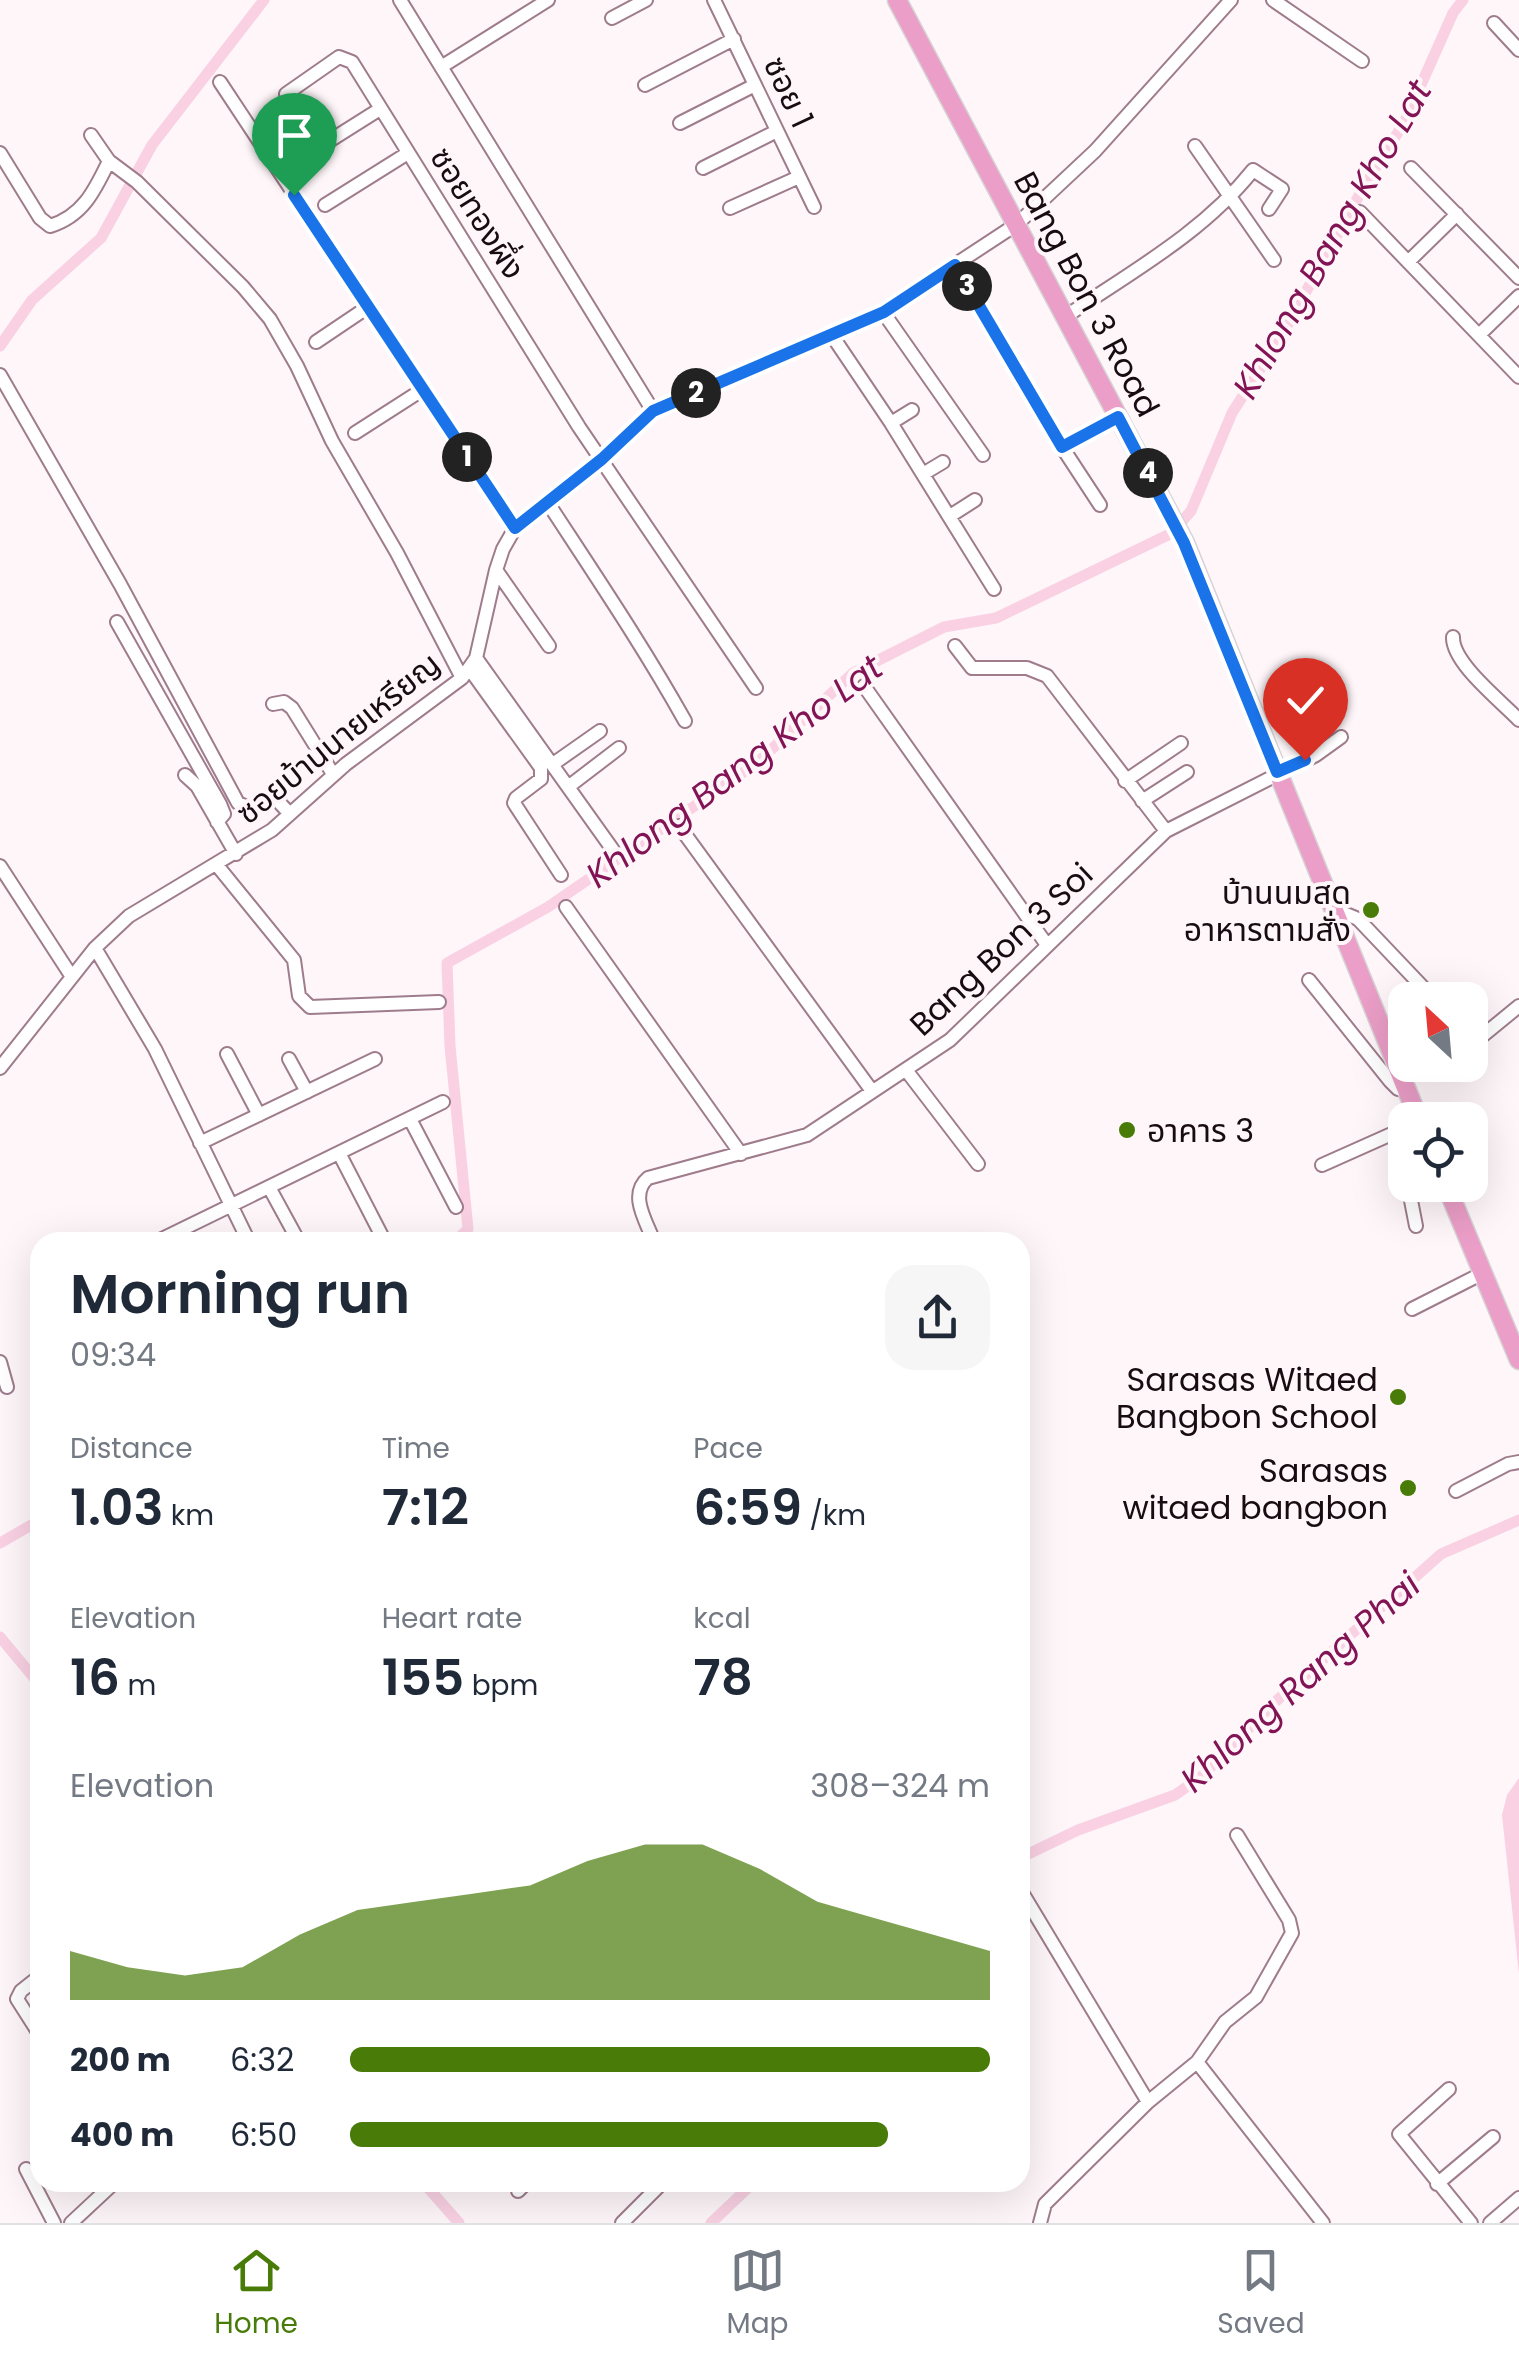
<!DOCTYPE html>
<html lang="en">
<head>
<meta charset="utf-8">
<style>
	:root { --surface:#fff; --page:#f6f6f7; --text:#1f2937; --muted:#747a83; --line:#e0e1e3; --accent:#487b08 }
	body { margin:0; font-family:Poppins,"Noto Sans Thai",sans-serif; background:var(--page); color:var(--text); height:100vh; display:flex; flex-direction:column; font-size:38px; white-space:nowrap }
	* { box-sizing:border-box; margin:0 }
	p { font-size:32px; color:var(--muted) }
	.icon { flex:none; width:55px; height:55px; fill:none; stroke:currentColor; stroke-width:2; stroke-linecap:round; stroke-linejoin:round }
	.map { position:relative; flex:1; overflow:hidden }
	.panel { position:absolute; left:30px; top:1232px; width:1000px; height:960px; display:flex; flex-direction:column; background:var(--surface); border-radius:30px; box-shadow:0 10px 40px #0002 }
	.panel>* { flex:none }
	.needle { width:65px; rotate:334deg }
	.controls { position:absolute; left:1388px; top:982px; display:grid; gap:20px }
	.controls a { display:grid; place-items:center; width:100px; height:100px; border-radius:20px; background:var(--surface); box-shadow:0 10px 40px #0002; font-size:50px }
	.pin { position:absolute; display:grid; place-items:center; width:85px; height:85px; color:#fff; margin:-102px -42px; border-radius:50% 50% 50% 0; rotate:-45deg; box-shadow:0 0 10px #0007 }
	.pin .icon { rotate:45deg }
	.km { position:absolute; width:50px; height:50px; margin:-25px; border-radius:50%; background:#222; color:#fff; font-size:28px; line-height:50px; text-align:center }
	.round { display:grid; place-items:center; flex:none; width:105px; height:105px; border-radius:30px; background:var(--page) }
	.summary { display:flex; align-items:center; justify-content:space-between; height:170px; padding:0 40px }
	h1 { font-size:55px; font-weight:600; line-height:75px }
	.stats { display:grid; grid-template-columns:repeat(3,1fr); gap:15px; height:170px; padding:10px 40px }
	.stats div { display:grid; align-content:center }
	.stats b { font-size:50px; font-weight:600 }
	.stats small { font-size:28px; font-weight:400 }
	.stats p { font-size:28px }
	.chart { height:280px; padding:20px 40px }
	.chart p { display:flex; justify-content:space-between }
	.chart svg { width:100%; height:180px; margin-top:10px; fill:var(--accent); opacity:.7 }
	ul { padding:0 40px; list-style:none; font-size:32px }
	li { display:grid; grid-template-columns:160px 120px 1fr; align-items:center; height:75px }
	li i { height:25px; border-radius:12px; background:var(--accent) }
	.tab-bar { display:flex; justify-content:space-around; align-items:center; height:140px; border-top:2px solid var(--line); background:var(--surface); font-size:28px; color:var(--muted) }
	.tab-bar a { display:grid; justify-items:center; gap:5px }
	.tab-bar .current { color:var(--accent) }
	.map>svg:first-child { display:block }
</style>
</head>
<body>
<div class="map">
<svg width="1519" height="2223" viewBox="0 0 1519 2223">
	<rect width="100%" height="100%" fill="#fef6f9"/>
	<path fill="#f9d1e3" d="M 1519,1778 L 1519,1974 L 1502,1815 L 1507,1795 Z"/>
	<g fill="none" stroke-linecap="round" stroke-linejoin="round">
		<path stroke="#f9d1e3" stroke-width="11" d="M 0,346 L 32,300 L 101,238 L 152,145 L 264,0
			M 455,1242 L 468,1229 L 450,1046 L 447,963 L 548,907 L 757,763 L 853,673 L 944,627 L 996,618 L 1172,533 L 1191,511 L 1232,413 L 1282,335 L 1367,181 L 1404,123 L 1453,13 L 1463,0
			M 0,1543 L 40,1520
			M 0,1637 L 40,1685
			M 1020,1858 L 1078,1830 L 1175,1795 L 1201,1777 L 1273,1704 L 1441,1554 L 1519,1520
			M 423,2182 L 459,2223
			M 711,2223 L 754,2182"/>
		<defs>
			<path id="minor" d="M 400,0 L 653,411
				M 714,0 L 814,207
				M 1273,0 L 1362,61
				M 612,18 L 646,0
				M 1494,23 L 1519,50
				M 441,67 L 548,0
				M 220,82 L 515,528
				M 645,85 L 734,39
				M 286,94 L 339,57 L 352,62 L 579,427 L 756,688
				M 680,123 L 755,85
				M 91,135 L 109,161 L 137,182 L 243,287 L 270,319 L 297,366 L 332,441 L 397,553 L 462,678
				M 1195,146 L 1274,260
				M 315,150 L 380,109
				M 0,153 L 40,218 L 50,226 C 83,216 95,190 109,161
				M 703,168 L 777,131
				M 1411,168 L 1519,278
				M 325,205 L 408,153
				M 730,208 L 799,177
				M 1360,212 L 1519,377
				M 1408,262 L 1457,214
				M 955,265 L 1062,447 L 1100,505
				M 883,312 L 983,455
				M 1065,317 C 1131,272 1203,233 1253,170 L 1282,189 L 1269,209
				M 831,334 L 891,423 L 994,589
				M 1479,335 L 1519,296
				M 316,342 L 368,307
				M 0,375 L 120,584 L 238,803 L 249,808 L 276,799 L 289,813
				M 891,423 L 912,410
				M 355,433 L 422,390
				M 1062,447 L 1117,417
				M 923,474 L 943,462
				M 548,503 C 595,575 643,646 685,721
				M 950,516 L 975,500
				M 496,570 L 549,646
				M 117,622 L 220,804 L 224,814 L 217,822
				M 1453,637 C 1452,663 1501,701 1519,720
				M 955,646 L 972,668 L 1027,668 L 1047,676 L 1166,831
				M 476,658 L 613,850
				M 469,668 L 541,768 L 541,779 L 516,798 L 514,803 L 561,875
				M 864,686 L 1047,945
				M 273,704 L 284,702 L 292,708 L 333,774
				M 553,764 L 600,731
				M 185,775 L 197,786 L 236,854
				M 1125,781 L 1181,743
				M 568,787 L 619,748
				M 1142,801 L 1187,772
				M 679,826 L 872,1091
				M 216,864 L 294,960 L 299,996 L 310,1007 L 439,1002
				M 0,866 L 72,977
				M 566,907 L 741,1154
				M 1334,909 L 1358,919 L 1435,1000
				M 95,948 L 155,1049 L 249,1242
				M 1309,980 L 1390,1081 L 1398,1089 L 1407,1091
				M 1470,1046 L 1519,1006
				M 227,1054 L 259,1115
				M 289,1059 L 307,1092
				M 0,1068 L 95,948 L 129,916 L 272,830 L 346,764 L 462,678 L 476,658 L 496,570 L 503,549 L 515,528 L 602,459 L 653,411 L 883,312 L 1017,224 L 1095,151 L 1231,0
				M 906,1070 L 978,1164
				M 1401,1078 L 1430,1065
				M 410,1119 L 456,1207
				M 200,1143 L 375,1059
				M 1401,1148 L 1405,1168
				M 339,1153 L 385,1242
				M 1322,1165 L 1405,1128
				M 1408,1185 L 1416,1226
				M 269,1187 L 299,1242
				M 156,1242 L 443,1102
				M 654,1242 C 647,1222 628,1195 648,1178 L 807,1135 L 950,1040 L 1166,831 L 1316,755 L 1341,737
				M 1412,1309 L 1483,1273
				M 0,1362 L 7,1387
				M 1456,1491 L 1508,1464 L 1519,1462
				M 1020,1889 L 1148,2102
				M 40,1976 L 21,1991 L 17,1999 L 40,2035
				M 1197,2062 L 1225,2022 L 1256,1997 L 1292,1933 L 1289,1920 L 1237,1835
				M 1449,2089 L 1399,2134 L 1471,2223
				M 26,2169 L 54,2223
				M 1437,2184 L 1493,2137
				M 518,2191 L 527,2182
				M 71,2223 L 115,2182
				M 622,2223 L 663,2182
				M 1040,2223 L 1045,2204 L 1148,2102 L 1197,2062 L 1323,2223
				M 1490,2223 L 1519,2198"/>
			<path id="major" d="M 897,0 L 1185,543 L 1419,1120
				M 1446,1185 L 1519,1360"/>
		</defs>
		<use href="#minor" stroke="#9f7c8c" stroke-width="16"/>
		<use href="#major" stroke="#d5d3d4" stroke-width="21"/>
		<use href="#minor" stroke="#fff" stroke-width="12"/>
		<use href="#major" stroke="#eb9ec7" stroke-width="18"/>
	</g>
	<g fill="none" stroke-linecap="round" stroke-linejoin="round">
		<defs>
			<path id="route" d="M 294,195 L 515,528 L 602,459 L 653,411 L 884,312 L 955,265 L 1062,447 L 1118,417 L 1184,543 L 1277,772 L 1305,760"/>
		</defs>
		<use href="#route" stroke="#fff" stroke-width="20"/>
		<use href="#route" stroke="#1a73e8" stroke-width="12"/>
	</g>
	<g fill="#487b08" stroke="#fef6f9" stroke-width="4">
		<circle cx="1371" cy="910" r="10"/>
		<circle cx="1127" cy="1130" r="10"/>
		<circle cx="1398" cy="1397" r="10"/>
		<circle cx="1408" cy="1488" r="10"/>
	</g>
	<g text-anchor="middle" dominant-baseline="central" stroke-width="8" stroke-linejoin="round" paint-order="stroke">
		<g font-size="32" fill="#180b11" stroke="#fef6f9">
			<text transform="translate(789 92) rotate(65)">ซอย 1</text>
			<text transform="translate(478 213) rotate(58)">ซอยทองผึ่ง</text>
			<text transform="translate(1087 294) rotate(62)">Bang Bon 3 Road</text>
			<text transform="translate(338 738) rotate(-39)">ซอยบ้านนายเหรียญ</text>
			<text transform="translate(1001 949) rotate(-43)">Bang Bon 3 Soi</text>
		</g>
		<g font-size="32" fill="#180b11" stroke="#fef6f9" text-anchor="end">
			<text x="1351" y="892">บ้านนมสด<tspan x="1351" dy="37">อาหารตามสั่ง</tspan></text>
			<text x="1147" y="1130" text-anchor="start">อาคาร 3</text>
			<text x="1378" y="1379">Sarasas Witaed<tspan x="1378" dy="37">Bangbon School</tspan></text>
			<text x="1388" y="1470">Sarasas<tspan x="1388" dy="37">witaed bangbon</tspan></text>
		</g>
		<g font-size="35" font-style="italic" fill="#821456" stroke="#fef6f9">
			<text transform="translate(1332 239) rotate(-60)">Khlong Bang Kho Lat</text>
			<text transform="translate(734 771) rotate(-37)">Khlong Bang Kho Lat</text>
			<text transform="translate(1300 1682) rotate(-42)">Khlong Rang Phai</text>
		</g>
	</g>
</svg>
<div class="controls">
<a><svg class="needle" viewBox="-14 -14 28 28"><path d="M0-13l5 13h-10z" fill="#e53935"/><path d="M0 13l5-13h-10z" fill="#747a83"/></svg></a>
<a><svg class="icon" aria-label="locate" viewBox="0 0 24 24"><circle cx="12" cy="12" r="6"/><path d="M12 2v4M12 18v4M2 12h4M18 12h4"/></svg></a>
</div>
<div class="pin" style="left:294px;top:195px;background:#1e9e55"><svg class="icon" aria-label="arrive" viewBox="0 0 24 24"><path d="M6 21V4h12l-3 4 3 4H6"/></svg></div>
<div class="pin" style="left:1305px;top:760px;background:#d93025"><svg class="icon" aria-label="check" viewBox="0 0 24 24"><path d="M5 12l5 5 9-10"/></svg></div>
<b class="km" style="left:467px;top:457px">1</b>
<b class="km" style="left:696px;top:393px">2</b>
<b class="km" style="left:967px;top:286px">3</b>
<b class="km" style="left:1148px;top:473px">4</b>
<section class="panel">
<div class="summary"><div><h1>Morning run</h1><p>09:34</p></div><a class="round"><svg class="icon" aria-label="share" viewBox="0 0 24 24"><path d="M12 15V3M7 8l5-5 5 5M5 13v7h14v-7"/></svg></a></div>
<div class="stats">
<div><p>Distance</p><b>1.03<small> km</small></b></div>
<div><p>Time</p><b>7:12</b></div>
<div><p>Pace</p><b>6:59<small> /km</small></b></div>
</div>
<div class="stats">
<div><p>Elevation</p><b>16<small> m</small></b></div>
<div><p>Heart rate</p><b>155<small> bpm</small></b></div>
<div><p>kcal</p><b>78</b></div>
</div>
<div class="chart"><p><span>Elevation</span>308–324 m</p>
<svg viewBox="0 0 160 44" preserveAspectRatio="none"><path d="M0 44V32L10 36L20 38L30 36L40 28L50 22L60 20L70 18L80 16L90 10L100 6L110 6L120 12L130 20L140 24L150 28L160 32V44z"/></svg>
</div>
<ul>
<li><b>200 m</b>6:32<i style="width:100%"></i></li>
<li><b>400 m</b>6:50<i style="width:84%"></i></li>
</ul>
</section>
</div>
<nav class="tab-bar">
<a class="current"><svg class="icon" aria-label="home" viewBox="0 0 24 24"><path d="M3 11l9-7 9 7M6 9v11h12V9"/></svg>Home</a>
<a><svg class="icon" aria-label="map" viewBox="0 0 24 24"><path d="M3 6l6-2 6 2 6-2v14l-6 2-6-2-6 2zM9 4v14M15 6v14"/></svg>Map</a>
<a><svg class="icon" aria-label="saved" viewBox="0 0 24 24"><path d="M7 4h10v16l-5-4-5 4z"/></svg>Saved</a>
</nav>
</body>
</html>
